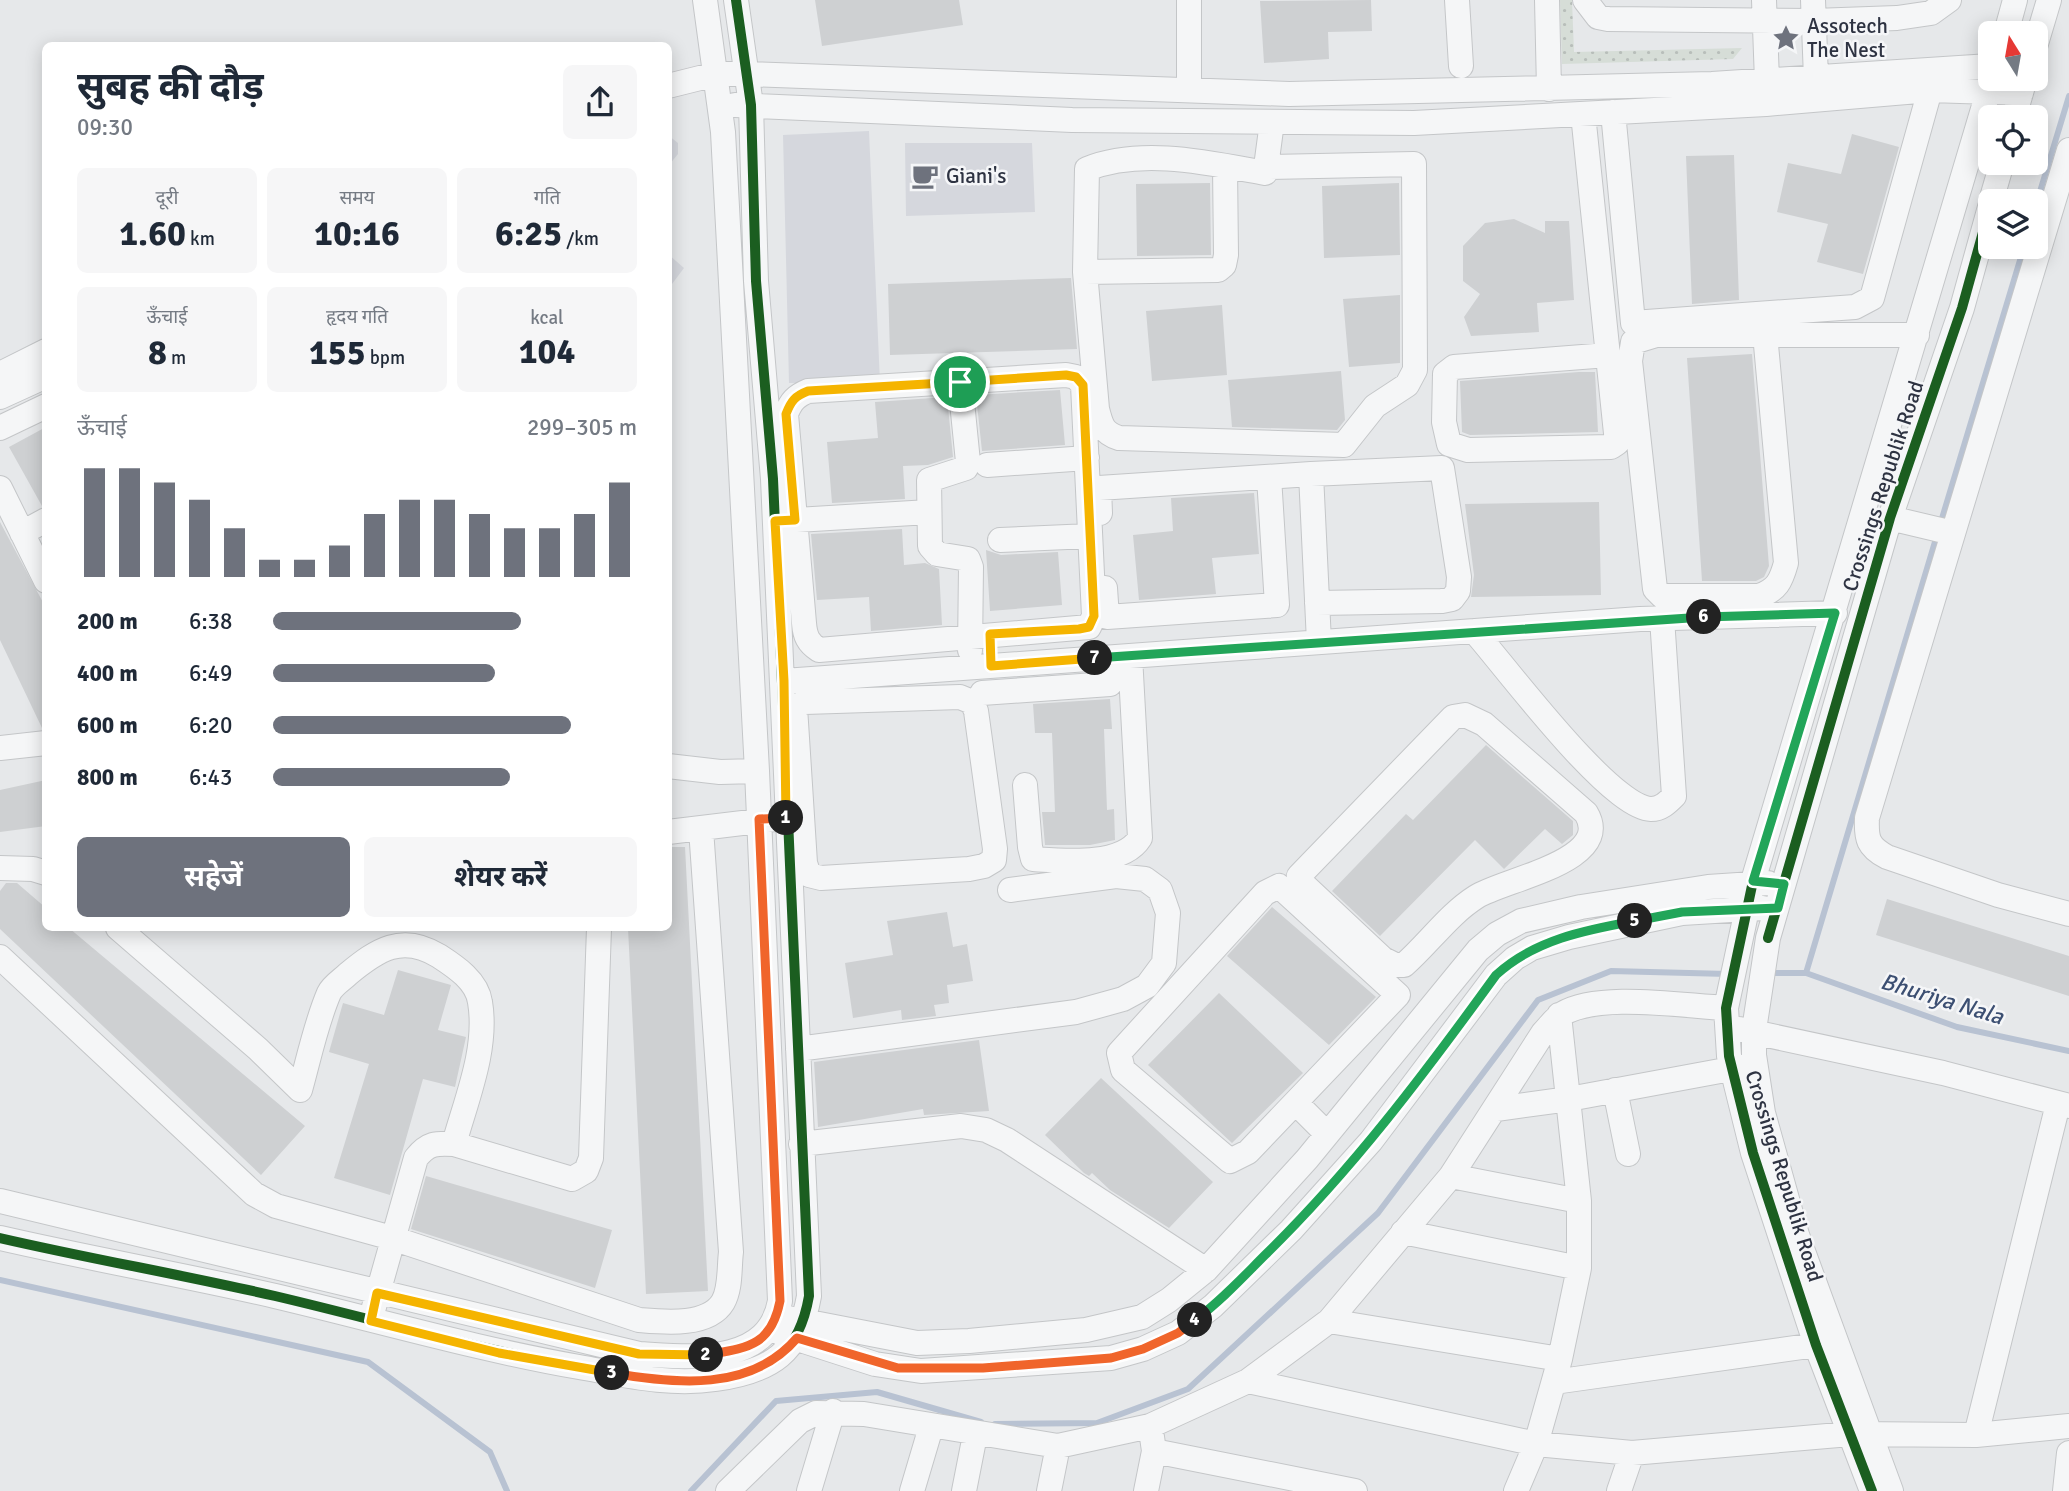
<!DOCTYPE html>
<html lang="hi">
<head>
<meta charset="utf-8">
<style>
	:root { --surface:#fff; --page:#f6f6f7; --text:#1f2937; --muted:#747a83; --accent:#6e727d }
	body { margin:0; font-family:Signika,"Noto Sans Devanagari",sans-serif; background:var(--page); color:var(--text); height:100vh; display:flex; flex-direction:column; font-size:26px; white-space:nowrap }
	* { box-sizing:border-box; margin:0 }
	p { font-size:23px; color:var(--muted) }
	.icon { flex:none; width:38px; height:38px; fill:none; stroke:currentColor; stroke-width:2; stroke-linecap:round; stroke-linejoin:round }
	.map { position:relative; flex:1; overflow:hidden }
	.details { position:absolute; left:42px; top:42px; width:630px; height:889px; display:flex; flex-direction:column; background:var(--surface); border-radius:10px; box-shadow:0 4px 18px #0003 }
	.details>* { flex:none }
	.needle { width:46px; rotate:349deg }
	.controls { position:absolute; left:1978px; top:21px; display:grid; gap:14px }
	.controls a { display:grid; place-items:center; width:70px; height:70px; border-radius:10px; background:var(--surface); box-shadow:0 4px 18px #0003; font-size:35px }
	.pin { position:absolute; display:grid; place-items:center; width:60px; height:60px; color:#fff; margin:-30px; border:4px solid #fff; border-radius:50%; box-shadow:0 2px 7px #0007 }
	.km { position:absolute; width:35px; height:35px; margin:-18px; border-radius:50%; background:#222; color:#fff; font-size:19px; line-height:35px; text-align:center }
	.round { display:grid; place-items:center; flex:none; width:74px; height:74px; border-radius:10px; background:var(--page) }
	.summary { display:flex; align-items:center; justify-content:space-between; height:119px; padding:0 35px }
	h1 { font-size:38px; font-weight:700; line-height:52px }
	.stats { display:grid; grid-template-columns:repeat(3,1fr); gap:10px; height:119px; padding:7px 35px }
	.stats div { display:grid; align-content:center; border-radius:10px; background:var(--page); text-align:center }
	.stats b { font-size:35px; font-weight:700 }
	.stats small { font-size:19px; font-weight:400 }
	.stats p { font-size:19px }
	.chart { height:196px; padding:14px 35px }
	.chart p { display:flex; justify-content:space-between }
	.chart svg { width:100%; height:126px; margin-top:7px; stroke:var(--accent); stroke-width:6 }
	.button { display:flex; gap:14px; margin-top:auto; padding:14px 35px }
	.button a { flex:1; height:80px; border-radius:10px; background:var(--accent); color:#fff; font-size:28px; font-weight:700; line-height:80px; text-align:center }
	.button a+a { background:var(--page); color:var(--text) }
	ul { padding:0 35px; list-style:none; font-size:23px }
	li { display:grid; grid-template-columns:112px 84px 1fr; align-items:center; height:52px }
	li i { height:18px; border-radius:9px; background:var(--accent) }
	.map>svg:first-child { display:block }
</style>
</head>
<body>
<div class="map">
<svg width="2069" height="1491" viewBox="0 0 2069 1491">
	<defs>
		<pattern id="park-dots" width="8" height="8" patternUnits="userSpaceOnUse" patternTransform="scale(1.75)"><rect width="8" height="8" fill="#d6ddd7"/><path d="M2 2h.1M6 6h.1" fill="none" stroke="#b8beba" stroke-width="1.8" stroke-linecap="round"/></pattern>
	</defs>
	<rect width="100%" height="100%" fill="#e6e8ea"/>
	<path fill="#d5d7dd" d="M 869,131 L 880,383 L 789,383 L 783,135 Z
		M 669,136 L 678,143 L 678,154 L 669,165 Z
		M 905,143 L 1032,143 L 1035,212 L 906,216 Z
		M 668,254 L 684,268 L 669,288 L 668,288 Z"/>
	<path fill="url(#park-dots)" d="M 1560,0 L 1572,0 L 1574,52 L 1742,48 L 1733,59 L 1562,64 Z"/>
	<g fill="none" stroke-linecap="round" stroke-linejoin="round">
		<path stroke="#b8c2d2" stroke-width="6" d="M 2035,208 L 2069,96
			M 1940,525 L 2024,247
			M 1767,973 L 1806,973 L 1957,1027 L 2069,1051
			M 1806,973 L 1937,535
			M 0,1280 L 368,1362 L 490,1452 L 507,1491
			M 995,1424 L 1097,1423 L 1188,1389 L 1378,1213 L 1538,1000 L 1611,971 L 1728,974
			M 691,1491 L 776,1401 L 877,1392 L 981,1422"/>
	</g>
	<path fill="#ced0d2" d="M 815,0 L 959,0 L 963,25 L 822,46 Z
		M 1371,0 L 1372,31 L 1328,32 L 1329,59 L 1264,63 L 1260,1 Z
		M 1852,134 L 1899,147 L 1863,274 L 1817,262 L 1828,224 L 1777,212 L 1788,163 L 1841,174 Z
		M 1734,155 L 1739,300 L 1692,304 L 1686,156 Z
		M 1210,183 L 1211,255 L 1137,256 L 1136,184 Z
		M 1399,183 L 1400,255 L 1324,258 L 1322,186 Z
		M 1514,219 L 1545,233 L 1545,221 L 1569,221 L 1574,300 L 1537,303 L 1539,332 L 1471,336 L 1464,317 L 1480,294 L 1463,281 L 1463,246 L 1485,223 Z
		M 1071,278 L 1077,349 L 890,355 L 888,284 Z
		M 1400,295 L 1400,363 L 1349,367 L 1343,299 Z
		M 1222,305 L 1227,375 L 1152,381 L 1146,311 Z
		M 1752,354 L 1769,566 L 1764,577 L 1756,581 L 1702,581 L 1687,358 Z
		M 1341,371 L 1345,420 L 1337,430 L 1232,427 L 1228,380 Z
		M 1579,372 L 1595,372 L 1598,432 L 1470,435 L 1462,432 L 1460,381 Z
		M 1060,390 L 1065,445 L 982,451 L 976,395 Z
		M 947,397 L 953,457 L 928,465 L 903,466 L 905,499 L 832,503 L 827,442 L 878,438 L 875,402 Z
		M 46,427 L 46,505 L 42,506 L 9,447 Z
		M 1254,493 L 1259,554 L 1212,558 L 1216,594 L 1139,600 L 1133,535 L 1173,531 L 1171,498 Z
		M 1599,502 L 1601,595 L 1471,597 L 1474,575 L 1465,504 Z
		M 0,522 L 46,608 L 46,728 L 42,728 L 0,640 Z
		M 902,529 L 904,565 L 925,563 L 939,569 L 942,625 L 871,631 L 869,597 L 817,600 L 811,534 Z
		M 986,550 L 1001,555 L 1058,552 L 1062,605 L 990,611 Z
		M 1110,699 L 1112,729 L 1104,729 L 1107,810 L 1114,809 L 1115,840 L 1090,845 L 1045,845 L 1042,812 L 1055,812 L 1052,733 L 1035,733 L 1033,704 Z
		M 1486,745 L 1573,821 L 1573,835 L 1562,844 L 1545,829 L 1504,869 L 1475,840 L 1380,936 L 1332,891 L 1406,814 L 1413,820 Z
		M 46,780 L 46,826 L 0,832 L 0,790 Z
		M 668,847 L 685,847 L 708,1291 L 646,1294 L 628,928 L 668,928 Z
		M 6,883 L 17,883 L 46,908 L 46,928 L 69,928 L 305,1126 L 261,1175 L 0,929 L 0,891 Z
		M 1887,899 L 2069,956 L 2069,996 L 1876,935 Z
		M 1272,907 L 1376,997 L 1329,1045 L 1227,956 Z
		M 947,912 L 953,947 L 967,944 L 973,981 L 947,985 L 949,1003 L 934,1005 L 936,1016 L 902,1020 L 901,1010 L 853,1018 L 845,963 L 893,955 L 887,921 Z
		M 398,970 L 451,985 L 438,1030 L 466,1037 L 455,1087 L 423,1079 L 390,1195 L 334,1178 L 369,1064 L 329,1052 L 343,1003 L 384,1015 Z
		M 1219,993 L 1303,1073 L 1232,1143 L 1148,1065 Z
		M 979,1040 L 989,1111 L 924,1115 L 923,1109 L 818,1127 L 814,1062 Z
		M 1101,1078 L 1213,1182 L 1169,1228 L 1110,1190 L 1092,1173 L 1089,1176 L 1084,1173 L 1045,1135 Z
		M 426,1176 L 612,1230 L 595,1288 L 411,1229 Z"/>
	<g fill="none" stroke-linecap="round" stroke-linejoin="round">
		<defs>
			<path id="minor" d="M 1457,0 L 1461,66
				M 1547,0 L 1549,89
				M 1585,0 L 1598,17 L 1608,19 L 1814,21 L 1897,18 L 1931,13 L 1949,0
				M 1764,0 L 1767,81
				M 1813,0 L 1816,78
				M 2006,33 L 2015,0
				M 2035,47 L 2049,0
				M 668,86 L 716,74 L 747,74 L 1289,94 L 1712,84 L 1990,66
				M 1189,90 L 1189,0
				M 735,105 L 1072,120 L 1414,123 L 1766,104 L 1930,90 L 2021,93
				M 1613,112 L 1633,323 L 1855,307 L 1872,298 L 1930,90
				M 1583,114 L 1617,443 L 1611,447 L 1468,450 L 1449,444 L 1444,422 L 1445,374 L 1454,367 L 1608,355
				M 2014,117 L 2025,79
				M 2069,150 L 1867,818 C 1866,839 1868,847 1887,857 L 1998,895 L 2069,914
				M 1266,167 L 1414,164 L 1415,370 L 1407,385 L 1375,406 L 1344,445 L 1119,438 C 1103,433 1101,425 1097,409 L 1085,272 L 1087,169 C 1141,147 1210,163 1265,173 L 1266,167 L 1272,122
				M 1991,201 L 2002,163
				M 1085,272 L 1218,270 L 1224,265 L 1226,255 L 1225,166
				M 1765,334 L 1786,563 C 1781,581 1777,590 1759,596 L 1662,596 L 1655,589 L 1630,361 L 1633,342 L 1656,335 L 1917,335
				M 0,374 L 46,351
				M 1066,375 L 1076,377 L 1083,385 L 1094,616 L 1089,627 L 819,650 C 808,643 805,636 804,623 L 786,414 C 791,401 796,396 808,391 Z
				M 960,382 L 968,462 L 966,468 L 929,480 L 930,546 L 937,554 L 968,559 L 971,567 L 970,650
				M 0,397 L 46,376
				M 0,428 L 46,406
				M 987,465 L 1087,458
				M 1311,474 L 1442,468 L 1459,577 L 1458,591 L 1452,599 L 1442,601 L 1317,603
				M 0,488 L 46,581
				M 1100,513 L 1099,488 L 1311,474 L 1319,642
				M 1890,518 L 1953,533
				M 780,521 L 929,512
				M 22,533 L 46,520
				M 1000,540 L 1090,536
				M 1105,588 L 1107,617 L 1277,605 L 1269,477
				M 1474,631 C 1505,666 1610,808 1651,809 C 1661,809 1667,803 1674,796 L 1662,618
				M 784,681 L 1640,619 L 1835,613
				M 982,693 L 1110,684 L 1108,658
				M 960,697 L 972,702 L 976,711 L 995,849 L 994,860 L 984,866 L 969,869 L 821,878 L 809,875 L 805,863 L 795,707 L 805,702 Z
				M 1465,715 L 1484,724 L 1586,813 C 1615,861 1504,879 1476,897 C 1449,914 1428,944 1404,965 L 1395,965 L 1383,959 L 1303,884 L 1299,876 L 1453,717 Z
				M 0,748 L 46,743
				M 668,766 L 720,772 L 757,771
				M 1025,785 L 1030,847 L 1033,859 C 1064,861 1122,867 1140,838 L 1130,656
				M 668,832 L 775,819
				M 0,868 L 33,869 L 46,873
				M 1279,886 L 1398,995 L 1248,1152 L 1230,1161 L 1123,1070 L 1119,1053 L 1265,893 Z
				M 118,928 L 258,1049 L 300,1090 C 309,1058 316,1023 329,993 C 333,985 342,980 348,974 C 377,950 402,933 439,956 C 456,967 477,981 480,1002 C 488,1049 466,1100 454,1144
				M 0,957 L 254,1194 L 276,1206 L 392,1238 L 639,1320 C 663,1322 708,1327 723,1302 C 731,1288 729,1267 731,1252 L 701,829
				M 1739,1029 L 1943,1073 L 2069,1106
				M 798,1049 L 1076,1012 L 1123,999 L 1147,986 L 1164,963 L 1168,913 L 1160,890 L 1145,879 L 1116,876 L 1010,890
				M 1615,1090 L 1628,1154
				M 1297,1104 L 1327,1134
				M 1496,1109 L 1569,1099 L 1747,1066
				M 801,1144 L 961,1126 L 986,1130 L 1007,1140 L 1206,1270
				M 1451,1176 L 1579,1201
				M 0,1201 L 639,1354 C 691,1357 768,1367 780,1301 L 757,771 L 723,132 L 705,0
				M 1403,1232 L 1579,1268
				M 0,1238 C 91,1259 184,1275 275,1296 C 377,1320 476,1349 579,1367 C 625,1375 669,1386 716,1379 C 772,1371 799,1353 809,1296 L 773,479 L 756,281 L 751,105 L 736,0
				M 374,1307 L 416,1158 C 428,1143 436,1143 454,1144 L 572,1179 L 586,1171 L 591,1158 L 599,928
				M 788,1318 L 917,1343 L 969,1341 L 1086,1330 L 1142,1317 L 1169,1300 L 1206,1270 L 1307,1159 L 1478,950 L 1497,934 L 1521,921 L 1581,907 L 1708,887 L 1768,883
				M 1329,1321 L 1560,1359
				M 782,1334 L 875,1364 L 921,1371 L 1111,1358 L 1143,1349 L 1178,1333 L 1213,1306 L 1291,1230 L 1371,1141 L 1496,975 L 1515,958 L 1532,948 L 1569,937 L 1682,913 L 1763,908
				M 1248,1381 L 1536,1444 L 1632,1453 L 1850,1434 L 1976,1435 L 2069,1426
				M 1554,1382 L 1830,1343
				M 1976,1435 L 2058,1104
				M 1154,1451 L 1355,1491
				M 728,1491 L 800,1421 L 816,1413 L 864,1414 L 1058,1446 L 1150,1426 L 1248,1381 L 1329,1321 L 1451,1176 L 1543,1033 C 1549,1027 1555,1018 1562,1014 C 1599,992 1682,1006 1726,1008
				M 809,1491 L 833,1411
				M 912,1491 L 931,1427
				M 964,1491 L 975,1435
				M 1049,1491 L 1058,1446
				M 1146,1491 L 1154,1451 L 1152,1437
				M 1516,1491 L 1536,1444 L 1560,1359 L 1579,1268 L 1579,1201 L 1559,1015
				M 1619,1491 L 1632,1453
				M 1872,1491 L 1816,1345 L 1753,1153 L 1729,1056 L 1726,1008 L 1753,881 L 1992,79
				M 1891,1491 L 1797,1235 L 1763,1113 L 1754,1055 L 1754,1030 L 1768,938 L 1890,518 L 1962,308 L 1990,207
				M 2065,1491 L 2069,1453"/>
		</defs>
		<use href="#minor" stroke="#c4c6c8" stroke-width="26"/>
		<use href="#minor" stroke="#f5f6f7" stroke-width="24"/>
		<defs>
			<path id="cycleway" d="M 1760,863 L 1753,881 L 1726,1008 L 1729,1056 L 1753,1153 L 1816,1345 L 1872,1491
				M 1768,938 L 1890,518 L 1962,308 L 1990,207
				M 0,1238 C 91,1259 184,1275 275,1296 C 377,1320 476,1349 579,1367 C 625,1375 669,1386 716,1379 C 772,1371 799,1353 809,1296 L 773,479 L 756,281 L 751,105 L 736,0"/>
		</defs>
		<use href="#cycleway" stroke="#f5f6f8" stroke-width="15"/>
		<use href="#cycleway" stroke="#1b5e20" stroke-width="10"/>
	</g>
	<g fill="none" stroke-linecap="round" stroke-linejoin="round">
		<defs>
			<path id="split-1" d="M 786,818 L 784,681 L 775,521 L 795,520 L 786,414 C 791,401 795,396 808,391 L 960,382"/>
			<path id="split-2" d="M 706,1355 C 746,1348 771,1347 780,1301 L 759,819 L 786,818"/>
			<path id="split-3" d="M 612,1373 L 499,1353 L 371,1321 L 377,1293 L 639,1354 L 706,1355"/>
			<path id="split-4" d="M 612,1373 C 675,1384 751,1392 797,1338 L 898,1368 L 983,1368 L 1111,1358 L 1143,1349 L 1178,1333 L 1195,1320"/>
			<path id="split-5" d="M 1195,1320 C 1221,1301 1243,1277 1265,1255 C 1352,1170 1425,1073 1496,975 C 1534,940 1585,930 1635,921"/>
			<path id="split-6" d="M 1635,921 L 1682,912 L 1778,908 L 1784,884 L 1753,881 L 1835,613 L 1704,617"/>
			<path id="split-7" d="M 1095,658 L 1704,617"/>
			<path id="split-8" d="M 960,382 L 1066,375 L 1076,377 L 1083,385 L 1094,616 L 1089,627 L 1079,629 L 990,634 L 991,666 L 1095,658"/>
		</defs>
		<use href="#split-1" stroke="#fff" stroke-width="14"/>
		<use href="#split-2" stroke="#fff" stroke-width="14"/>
		<use href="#split-3" stroke="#fff" stroke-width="14"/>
		<use href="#split-4" stroke="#fff" stroke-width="14"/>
		<use href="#split-5" stroke="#fff" stroke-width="14"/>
		<use href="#split-6" stroke="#fff" stroke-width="14"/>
		<use href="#split-7" stroke="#fff" stroke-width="14"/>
		<use href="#split-8" stroke="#fff" stroke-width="14"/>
		<use href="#split-1" stroke="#f5b400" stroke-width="9"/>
		<use href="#split-2" stroke="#f0652b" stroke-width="9"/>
		<use href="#split-3" stroke="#f5b400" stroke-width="9"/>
		<use href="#split-4" stroke="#f0652b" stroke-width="9"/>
		<use href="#split-5" stroke="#22a559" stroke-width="9"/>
		<use href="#split-6" stroke="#22a559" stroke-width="9"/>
		<use href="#split-7" stroke="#22a559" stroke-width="9"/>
		<use href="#split-8" stroke="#f5b400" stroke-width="9"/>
	</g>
	<defs>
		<symbol id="sight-bare" viewBox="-9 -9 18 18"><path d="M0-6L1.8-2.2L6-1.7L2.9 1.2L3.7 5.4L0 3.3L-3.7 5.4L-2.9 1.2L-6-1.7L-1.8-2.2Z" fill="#6e727d" stroke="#f5f6f8" stroke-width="2.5" paint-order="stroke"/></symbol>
		<symbol id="cafe-bare" viewBox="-9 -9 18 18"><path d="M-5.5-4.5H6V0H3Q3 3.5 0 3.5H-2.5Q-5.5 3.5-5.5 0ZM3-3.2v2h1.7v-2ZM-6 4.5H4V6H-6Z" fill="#6e727d" stroke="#f5f6f8" stroke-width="2.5" paint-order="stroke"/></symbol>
	</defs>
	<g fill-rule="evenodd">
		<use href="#sight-bare" x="1767" y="19" width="38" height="38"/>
		<use href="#cafe-bare" x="906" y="157" width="38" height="38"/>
	</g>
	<g text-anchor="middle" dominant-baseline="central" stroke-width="5" stroke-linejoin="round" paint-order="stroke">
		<g font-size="21" fill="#2e3342" stroke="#f5f6f8" text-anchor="start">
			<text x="1807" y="26">Assotech<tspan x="1807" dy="24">The Nest</tspan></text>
			<text x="946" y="176">Giani's</text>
		</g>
		<g font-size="21" fill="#2e3342" stroke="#f5f6f8">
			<text transform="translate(1883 486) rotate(-72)">Crossings Republik Road</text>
			<text transform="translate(1784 1176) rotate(73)">Crossings Republik Road</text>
		</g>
		<g font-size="23" font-style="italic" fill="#3c4f72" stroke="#f5f6f8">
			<text transform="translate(1942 999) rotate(17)">Bhuriya Nala</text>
		</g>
	</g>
</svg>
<div class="controls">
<a><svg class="needle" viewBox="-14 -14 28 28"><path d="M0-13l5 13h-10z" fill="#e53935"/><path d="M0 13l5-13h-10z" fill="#747a83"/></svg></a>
<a><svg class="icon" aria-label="locate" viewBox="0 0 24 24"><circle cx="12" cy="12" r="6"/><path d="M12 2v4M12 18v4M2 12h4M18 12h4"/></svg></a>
<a><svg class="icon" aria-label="layers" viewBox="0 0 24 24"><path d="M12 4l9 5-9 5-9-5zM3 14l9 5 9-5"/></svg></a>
</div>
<div class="pin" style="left:960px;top:382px;background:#1e9e55"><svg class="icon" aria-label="arrive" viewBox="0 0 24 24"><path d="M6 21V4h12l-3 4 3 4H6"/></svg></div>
<b class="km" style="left:786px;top:818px">1</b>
<b class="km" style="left:706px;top:1355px">2</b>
<b class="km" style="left:612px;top:1373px">3</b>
<b class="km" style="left:1195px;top:1320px">4</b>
<b class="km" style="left:1635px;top:921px">5</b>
<b class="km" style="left:1704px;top:617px">6</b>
<b class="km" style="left:1095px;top:658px">7</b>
<section class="details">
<div class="summary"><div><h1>सुबह की दौड़</h1><p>09:30</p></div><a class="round"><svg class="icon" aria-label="share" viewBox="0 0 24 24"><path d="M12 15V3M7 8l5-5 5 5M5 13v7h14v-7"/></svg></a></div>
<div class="stats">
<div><p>दूरी</p><b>1.60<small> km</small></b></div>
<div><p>समय</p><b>10:16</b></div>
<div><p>गति</p><b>6:25<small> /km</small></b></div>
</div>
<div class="stats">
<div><p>ऊँचाई</p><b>8<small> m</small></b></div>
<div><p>हृदय गति</p><b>155<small> bpm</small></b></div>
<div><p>kcal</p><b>104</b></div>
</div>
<div class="chart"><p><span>ऊँचाई</span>299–305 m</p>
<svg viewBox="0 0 160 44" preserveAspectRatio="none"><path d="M5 44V6M15 44V6M25 44V11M35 44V17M45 44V27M55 44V38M65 44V38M75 44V33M85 44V22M95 44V17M105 44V17M115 44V22M125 44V27M135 44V27M145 44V22M155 44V11"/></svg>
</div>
<ul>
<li><b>200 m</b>6:38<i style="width:68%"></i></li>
<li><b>400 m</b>6:49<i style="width:61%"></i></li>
<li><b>600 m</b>6:20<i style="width:82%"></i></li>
<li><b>800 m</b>6:43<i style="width:65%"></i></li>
</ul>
<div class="button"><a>सहेजें</a><a>शेयर करें</a></div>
</section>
</div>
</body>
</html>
